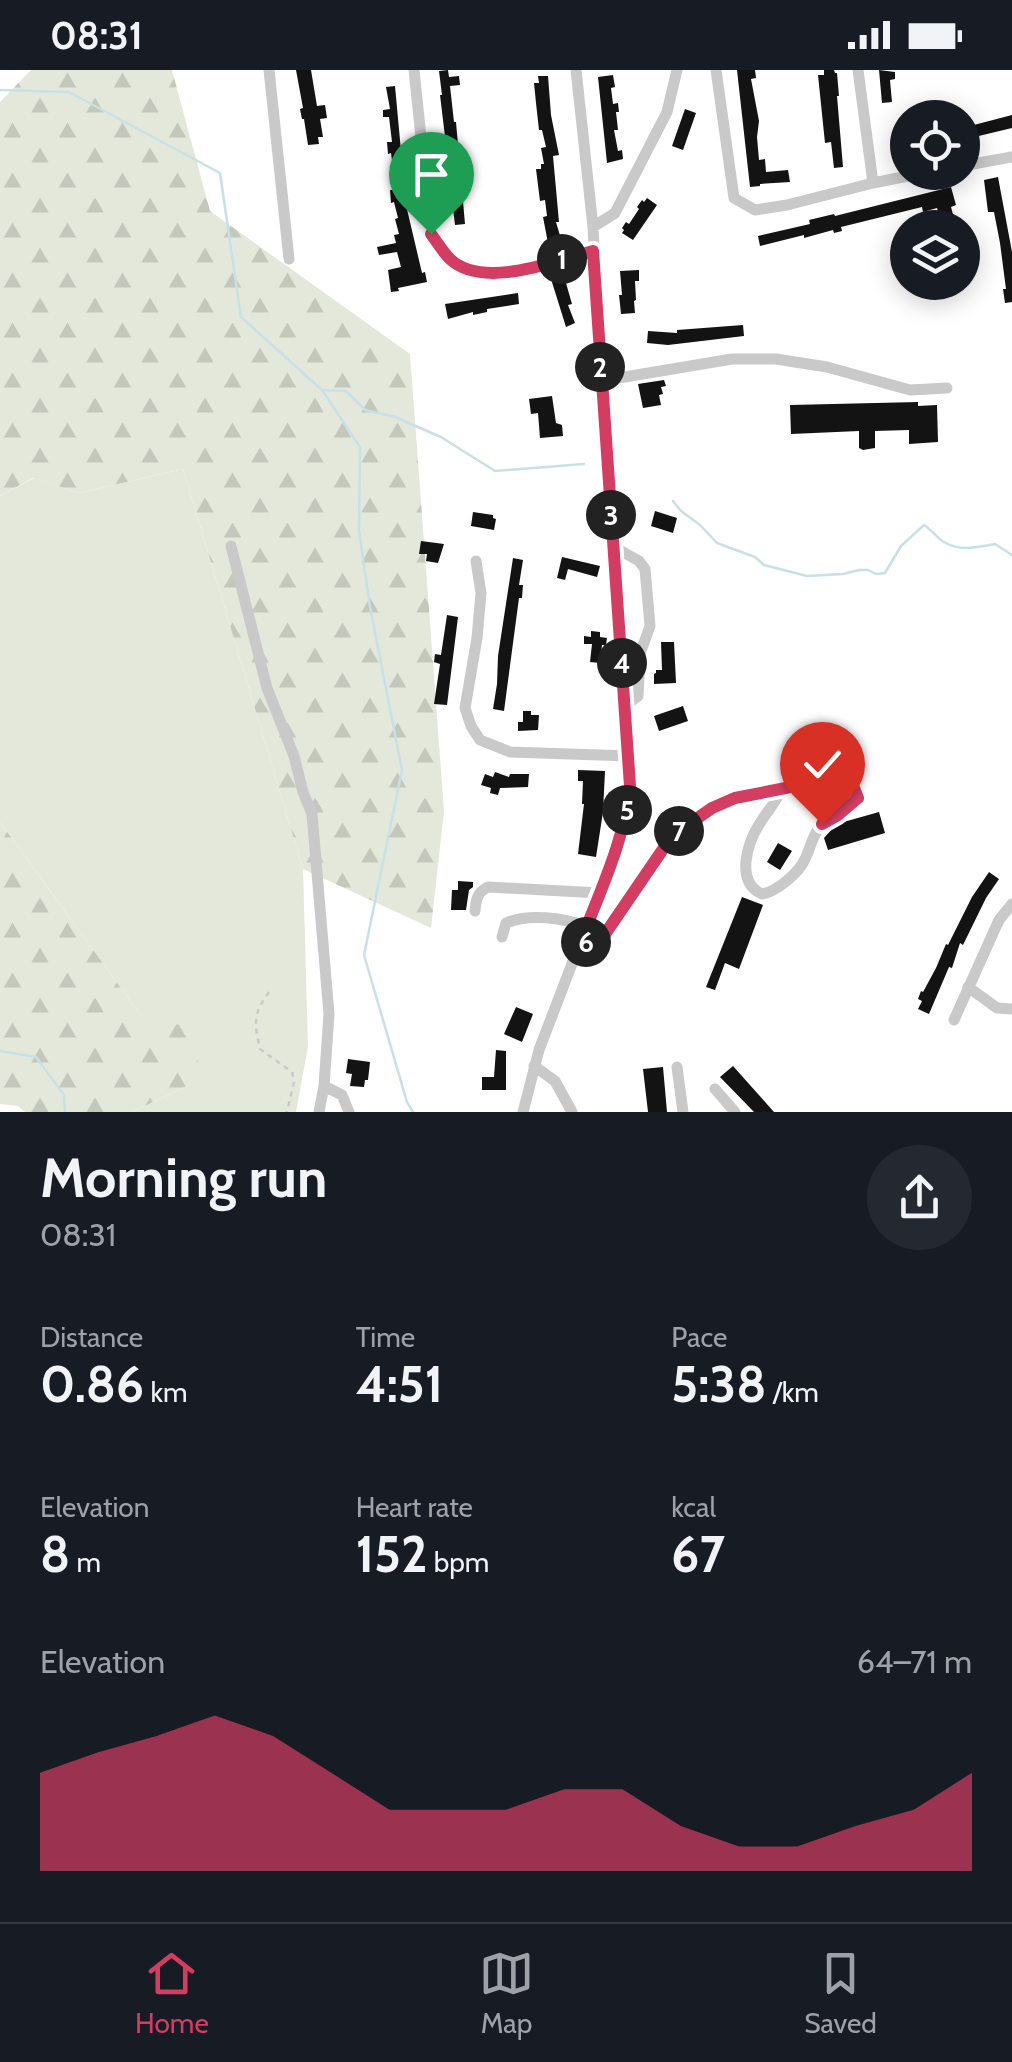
<!DOCTYPE html>
<html lang="en">
<head>
<meta charset="utf-8">
<style>
	:root { --surface:#171b24; --page:#242831; --text:#f1f3f6; --muted:#9ea1a6; --line:#363941; --accent:#d43d62 }
	body { margin:0; font-family:Cabin,sans-serif; background:var(--page); color:var(--text); height:100vh; display:flex; flex-direction:column; font-size:38px; white-space:nowrap }
	* { box-sizing:border-box; margin:0 }
	p { font-size:32px; color:var(--muted) }
	.icon { flex:none; width:55px; height:55px; fill:none; stroke:currentColor; stroke-width:2; stroke-linecap:round; stroke-linejoin:round }
	.map { position:relative; height:1042px; overflow:hidden }
	.details { display:flex; flex-direction:column; background:var(--surface); flex:1 }
	.details>* { flex:none }
	.controls { position:absolute; left:890px; top:30px; display:grid; gap:20px }
	.controls a { display:grid; place-items:center; width:90px; height:90px; border-radius:50%; background:var(--surface); box-shadow:0 5px 25px #0003; font-size:50px }
	.pin { position:absolute; display:grid; place-items:center; width:85px; height:85px; color:#fff; margin:-102px -42px; border-radius:50% 50% 50% 0; rotate:-45deg; box-shadow:0 0 10px #0007 }
	.pin .icon { rotate:45deg }
	.km { position:absolute; width:50px; height:50px; margin:-25px; border-radius:50%; background:#222; color:#fff; font-size:28px; line-height:50px; text-align:center }
	.round { display:grid; place-items:center; flex:none; width:105px; height:105px; border-radius:52px; background:var(--page) }
	.headline { display:flex; align-items:center; justify-content:space-between; height:170px; padding:0 40px }
	h1 { font-size:55px; font-weight:700; line-height:75px }
	.figures { display:grid; grid-template-columns:repeat(3,1fr); gap:15px; height:170px; padding:10px 40px }
	.figures div { display:grid; align-content:center }
	.figures b { font-size:50px; font-weight:700 }
	.figures small { font-size:28px; font-weight:400 }
	.figures p { font-size:28px }
	.chart { height:280px; padding:20px 40px }
	.chart p { display:flex; justify-content:space-between }
	.chart svg { width:100%; height:180px; margin-top:10px; fill:var(--accent); opacity:.7 }
	.status { display:flex; justify-content:space-between; align-items:center; height:70px; padding:0 50px; background:var(--surface); direction:ltr }
	.status svg { height:28px; fill:currentColor }
	.tabs { display:flex; justify-content:space-around; align-items:center; height:140px; border-top:2px solid var(--line); background:var(--surface); font-size:28px; color:var(--muted) }
	.tabs a { display:grid; justify-items:center; gap:5px }
	.tabs .current { color:var(--accent) }
	.map>svg:first-child { display:block }
</style>
</head>
<body>
<div class="status"><b>08:31</b><svg viewBox="0 0 49 12"><path d="M0 12V9h3v3zM5 12V6h3v6zM10 12V3h3v9zM15 12V0h3v12zM26 1h20v11H26zM47 4h2v5h-2z"/></svg></div>
<div class="map">
<svg width="1012" height="1042" viewBox="0 0 1012 1042">
	<defs>
		<pattern id="forest-firs" width="22" height="20" patternUnits="userSpaceOnUse" patternTransform="scale(2.5)"><rect width="22" height="20" fill="#e4e8da"/><path d="M5 1l3.5 6h-7zM16 11l3.5 6h-7z" fill="#c4c7bb"/></pattern>
	</defs>
	<rect width="100%" height="100%" fill="#fff"/>
	<path fill="#e4e8da" d="M 183,399 L 303,799 L 308,977 L 296,1042 L 132,1042 L 193,1013 L 142,947 L 0,752 L 0,426 L 34,408 L 79,423 Z"/>
	<path fill="url(#forest-firs)" d="M 31,0 L 172,0 L 210,141 L 410,284 L 444,741 L 431,858 L 303,799 L 183,399 L 79,423 L 33,408 L 0,426 L 0,32 Z
		M 0,752 L 142,947 L 204,960 L 193,1013 L 132,1042 L 25,1042 L 18,1036 L 0,1034 Z"/>
	<g fill="none" stroke-linecap="round" stroke-linejoin="round">
		<path stroke="#c8e0e7" stroke-width="2.5" d="M 0,20 L 69,22 L 220,103 L 241,247 L 322,320 L 360,377 L 359,461 L 370,537 L 402,700 L 364,885 L 407,1032 L 413,1042
			M 323,320 L 346,321 L 365,340 L 395,347 L 441,367 L 495,401 L 584,394
			M 673,431 L 681,441 L 700,455 L 717,473 L 755,487 L 764,495 L 807,506 L 843,504 L 859,500 L 868,500 L 876,504 L 885,503 L 901,476 L 924,455 C 932,460 937,468 944,472 C 960,482 978,477 995,474 L 1012,485
			M 0,981 L 36,987 L 64,1025 L 65,1042"/>
	</g>
	<path fill="#131313" d="M 296,0 L 311,0 L 317,36 L 325,35 L 327,48 L 320,49 L 323,67 L 318,67 L 319,74 L 308,75 L 304,49 L 302,49 L 300,39 L 303,38 Z
		M 448,0 L 449,7 L 459,6 L 460,15 L 450,16 L 454,52 L 456,52 L 465,154 L 455,155 L 449,105 L 446,105 L 442,76 L 446,75 L 440,25 L 442,25 L 439,1 Z
		M 737,0 L 755,0 L 756,8 L 751,9 L 759,51 L 757,67 L 759,90 L 765,89 L 766,102 L 788,100 L 790,112 L 760,114 L 760,116 L 750,117 Z
		M 824,0 L 834,0 L 835,3 L 837,3 L 839,26 L 837,26 L 843,97 L 834,98 L 831,72 L 825,73 L 818,5 L 824,5 Z
		M 879,0 L 895,2 L 895,9 L 890,10 L 892,32 L 882,33 Z
		M 613,5 L 615,17 L 611,18 L 613,34 L 618,33 L 619,42 L 616,42 L 618,60 L 614,60 L 618,81 L 622,80 L 623,89 L 607,93 L 598,7 Z
		M 538,6 L 548,6 L 551,45 L 559,85 L 553,86 L 559,152 L 556,152 L 561,169 L 548,173 L 543,147 L 547,146 L 545,130 L 540,131 L 536,99 L 541,99 L 541,94 L 544,94 L 541,78 L 546,77 L 542,60 L 539,60 L 536,33 L 534,13 L 539,13 Z
		M 395,16 L 406,135 L 422,203 L 425,202 L 427,212 L 398,218 L 399,221 L 391,222 L 388,200 L 401,197 L 397,182 L 379,185 L 377,177 L 396,173 L 394,165 L 399,164 L 395,149 L 398,148 L 394,132 L 391,133 L 390,120 L 396,120 L 391,83 L 388,84 L 387,72 L 392,72 L 389,47 L 383,47 L 383,40 L 390,39 L 386,17 Z
		M 685,39 L 696,43 L 683,80 L 672,76 Z
		M 1012,45 L 1012,58 L 962,70 L 962,53 L 969,51 L 970,56 Z
		M 998,107 L 1012,182 L 1012,232 L 1005,233 L 1003,219 L 1006,219 L 1000,173 L 994,142 L 988,142 L 984,110 Z
		M 951,117 L 956,135 L 951,137 L 955,152 L 942,155 L 937,138 L 923,142 L 922,137 L 841,157 L 842,161 L 834,163 L 833,160 L 804,168 L 804,165 L 760,176 L 758,166 L 810,154 L 809,150 L 834,144 L 835,146 Z
		M 647,128 L 657,135 L 633,170 L 622,163 L 624,160 L 622,158 L 626,152 L 629,154 L 639,139 L 637,137 L 642,130 L 644,132 Z
		M 639,200 L 639,211 L 635,211 L 636,230 L 634,231 L 635,243 L 621,244 L 619,225 L 622,225 L 620,201 Z
		M 564,206 L 572,234 L 568,235 L 575,253 L 566,257 L 551,209 Z
		M 518,223 L 519,234 L 487,239 L 487,242 L 473,245 L 473,242 L 448,249 L 445,234 Z
		M 743,255 L 744,266 L 668,275 L 647,273 L 648,261 L 677,263 L 677,260 Z
		M 664,310 L 666,316 L 661,317 L 663,324 L 659,325 L 661,335 L 643,338 L 638,314 Z
		M 552,326 L 556,353 L 562,355 L 563,366 L 540,368 L 538,343 L 531,344 L 529,329 Z
		M 918,332 L 918,336 L 937,335 L 938,372 L 909,374 L 909,360 L 875,361 L 875,378 L 863,380 L 859,378 L 859,361 L 791,364 L 790,335 Z
		M 655,441 L 677,448 L 673,463 L 651,456 Z
		M 473,442 L 493,445 L 493,448 L 496,449 L 494,460 L 471,456 Z
		M 421,471 L 444,474 L 438,493 L 426,491 L 427,484 L 419,484 Z
		M 562,487 L 600,496 L 597,507 L 568,499 L 565,510 L 557,508 Z
		M 513,488 L 523,490 L 519,515 L 523,515 L 522,528 L 519,528 L 504,641 L 493,639 L 497,614 L 498,586 Z
		M 447,545 L 458,547 L 447,635 L 434,634 L 440,594 L 434,592 L 435,584 L 441,585 Z
		M 591,561 L 600,562 L 600,567 L 607,568 L 606,575 L 602,575 L 600,593 L 590,592 L 592,574 L 584,574 L 584,566 L 591,567 Z
		M 661,572 L 674,572 L 676,613 L 654,614 L 654,604 L 656,603 L 656,600 L 662,600 Z
		M 683,636 L 688,651 L 659,661 L 654,646 Z
		M 523,641 L 531,641 L 531,645 L 539,645 L 538,660 L 518,661 L 518,652 L 523,652 Z
		M 578,700 L 605,701 L 603,742 L 596,787 L 578,784 L 584,734 L 582,734 L 583,711 L 578,711 Z
		M 495,702 L 509,707 L 510,704 L 529,704 L 528,717 L 500,718 L 498,725 L 490,723 L 491,718 L 481,715 L 485,704 L 493,707 Z
		M 879,742 L 885,763 L 828,780 L 824,768 L 833,758 L 840,753 Z
		M 778,773 L 792,781 L 780,800 L 767,792 Z
		M 989,802 L 999,809 L 986,828 L 963,875 L 960,873 L 952,898 L 949,897 L 929,944 L 918,939 L 922,931 L 918,929 L 921,921 L 923,922 L 936,898 L 946,874 L 948,875 L 972,827 Z
		M 458,811 L 473,812 L 473,817 L 469,820 L 466,840 L 451,840 L 452,820 L 458,820 Z
		M 742,827 L 763,835 L 739,899 L 725,893 L 715,920 L 706,917 Z
		M 516,937 L 533,944 L 522,972 L 504,964 Z
		M 496,980 L 506,981 L 506,1020 L 482,1020 L 482,1007 L 494,1007 Z
		M 348,989 L 370,992 L 368,1010 L 365,1010 L 364,1017 L 350,1016 L 352,1004 L 346,1003 Z
		M 733,996 L 774,1042 L 754,1042 L 720,1007 Z
		M 663,997 L 667,1042 L 648,1042 L 643,999 Z"/>
	<g fill="none" stroke-linecap="round" stroke-linejoin="round">
		<path stroke="#c9c9c9" stroke-width="2.5" stroke-dasharray="5 5" stroke-linecap="butt" d="M 269,922 C 253,944 254,953 260,979 L 292,1002 L 294,1012 L 287,1042"/>
		<path stroke="#c9c9c9" stroke-width="11" d="M 269,0 L 289,189
			M 414,0 L 431,164 L 453,192 L 482,203 L 509,203 L 593,181
			M 716,0 L 734,128 L 755,140 L 787,135 L 873,113 L 928,102
			M 858,0 L 873,113
			M 962,96 L 1012,87
			M 593,157 L 615,143 L 667,42 L 677,0
			M 601,311 L 732,289 L 776,289 L 827,297 L 910,320 L 947,318
			M 231,476 L 267,618 L 294,686 L 303,722 L 312,744 L 329,944 L 324,1016 L 319,1042
			M 614,477 L 639,491 L 645,499 L 650,556 L 640,584 L 638,626 L 626,635
			M 476,491 L 481,523 L 477,568 L 465,638 L 471,656 L 480,670 L 510,682 L 630,686
			M 475,841 C 476,830 477,822 488,817 L 599,823
			M 502,867 L 506,853 C 530,843 562,848 586,856
			M 579,873 L 603,867 L 672,766 L 712,738 L 735,728 L 806,714 L 854,718 L 858,728 C 847,741 829,746 819,758 C 812,767 810,779 805,789 C 799,803 776,822 762,824 C 735,812 747,773 760,753 C 767,741 777,732 781,719
			M 968,917 L 997,938 L 1012,939
			M 954,950 L 999,850 L 1012,834
			M 534,996 L 555,1011 L 572,1042
			M 677,997 L 683,1042
			M 324,1016 L 342,1025 L 349,1042
			M 715,1019 L 735,1042
			M 523,1042 L 539,980 L 617,776 L 629,733 L 630,716 L 601,313 L 593,157 L 576,0"/>
	</g>
	<g fill="none" stroke-linecap="round" stroke-linejoin="round">
		<defs>
			<path id="route" d="M 431,164 C 437,172 443,182 450,189 C 483,220 555,191 593,181 L 630,716 C 625,770 599,823 580,874 L 603,867 L 672,766 L 712,738 L 735,728 L 806,714 L 854,718 L 858,728 L 838,745 L 822,754"/>
		</defs>
		<use href="#route" stroke="#fff" stroke-width="20"/>
		<use href="#route" stroke="#d43d62" stroke-width="12"/>
	</g>
</svg>
<div class="controls">
<a><svg class="icon" aria-label="locate" viewBox="0 0 24 24"><circle cx="12" cy="12" r="6"/><path d="M12 2v4M12 18v4M2 12h4M18 12h4"/></svg></a>
<a><svg class="icon" aria-label="layers" viewBox="0 0 24 24"><path d="M12 4l9 5-9 5-9-5zM3 14l9 5 9-5"/></svg></a>
</div>
<div class="pin" style="left:431px;top:164px;background:#1e9e55"><svg class="icon" aria-label="arrive" viewBox="0 0 24 24"><path d="M6 21V4h12l-3 4 3 4H6"/></svg></div>
<div class="pin" style="left:822px;top:754px;background:#d93025"><svg class="icon" aria-label="check" viewBox="0 0 24 24"><path d="M5 12l5 5 9-10"/></svg></div>
<b class="km" style="left:562px;top:189px">1</b>
<b class="km" style="left:600px;top:297px">2</b>
<b class="km" style="left:611px;top:445px">3</b>
<b class="km" style="left:622px;top:593px">4</b>
<b class="km" style="left:627px;top:740px">5</b>
<b class="km" style="left:586px;top:872px">6</b>
<b class="km" style="left:679px;top:761px">7</b>
</div>
<section class="details">
<div class="headline"><div><h1>Morning run</h1><p>08:31</p></div><a class="round"><svg class="icon" aria-label="share" viewBox="0 0 24 24"><path d="M12 15V3M7 8l5-5 5 5M5 13v7h14v-7"/></svg></a></div>
<div class="figures">
<div><p>Distance</p><b>0.86<small> km</small></b></div>
<div><p>Time</p><b>4:51</b></div>
<div><p>Pace</p><b>5:38<small> /km</small></b></div>
</div>
<div class="figures">
<div><p>Elevation</p><b>8<small> m</small></b></div>
<div><p>Heart rate</p><b>152<small> bpm</small></b></div>
<div><p>kcal</p><b>67</b></div>
</div>
<div class="chart"><p><span>Elevation</span>64–71 m</p>
<svg viewBox="0 0 160 44" preserveAspectRatio="none"><path d="M0 44V20L10 15L20 11L30 6L40 11L50 20L60 29L70 29L80 29L90 24L100 24L110 33L120 38L130 38L140 33L150 29L160 20V44z"/></svg>
</div>
</section>
<nav class="tabs">
<a class="current"><svg class="icon" aria-label="home" viewBox="0 0 24 24"><path d="M3 11l9-7 9 7M6 9v11h12V9"/></svg>Home</a>
<a><svg class="icon" aria-label="map" viewBox="0 0 24 24"><path d="M3 6l6-2 6 2 6-2v14l-6 2-6-2-6 2zM9 4v14M15 6v14"/></svg>Map</a>
<a><svg class="icon" aria-label="saved" viewBox="0 0 24 24"><path d="M7 4h10v16l-5-4-5 4z"/></svg>Saved</a>
</nav>
</body>
</html>
